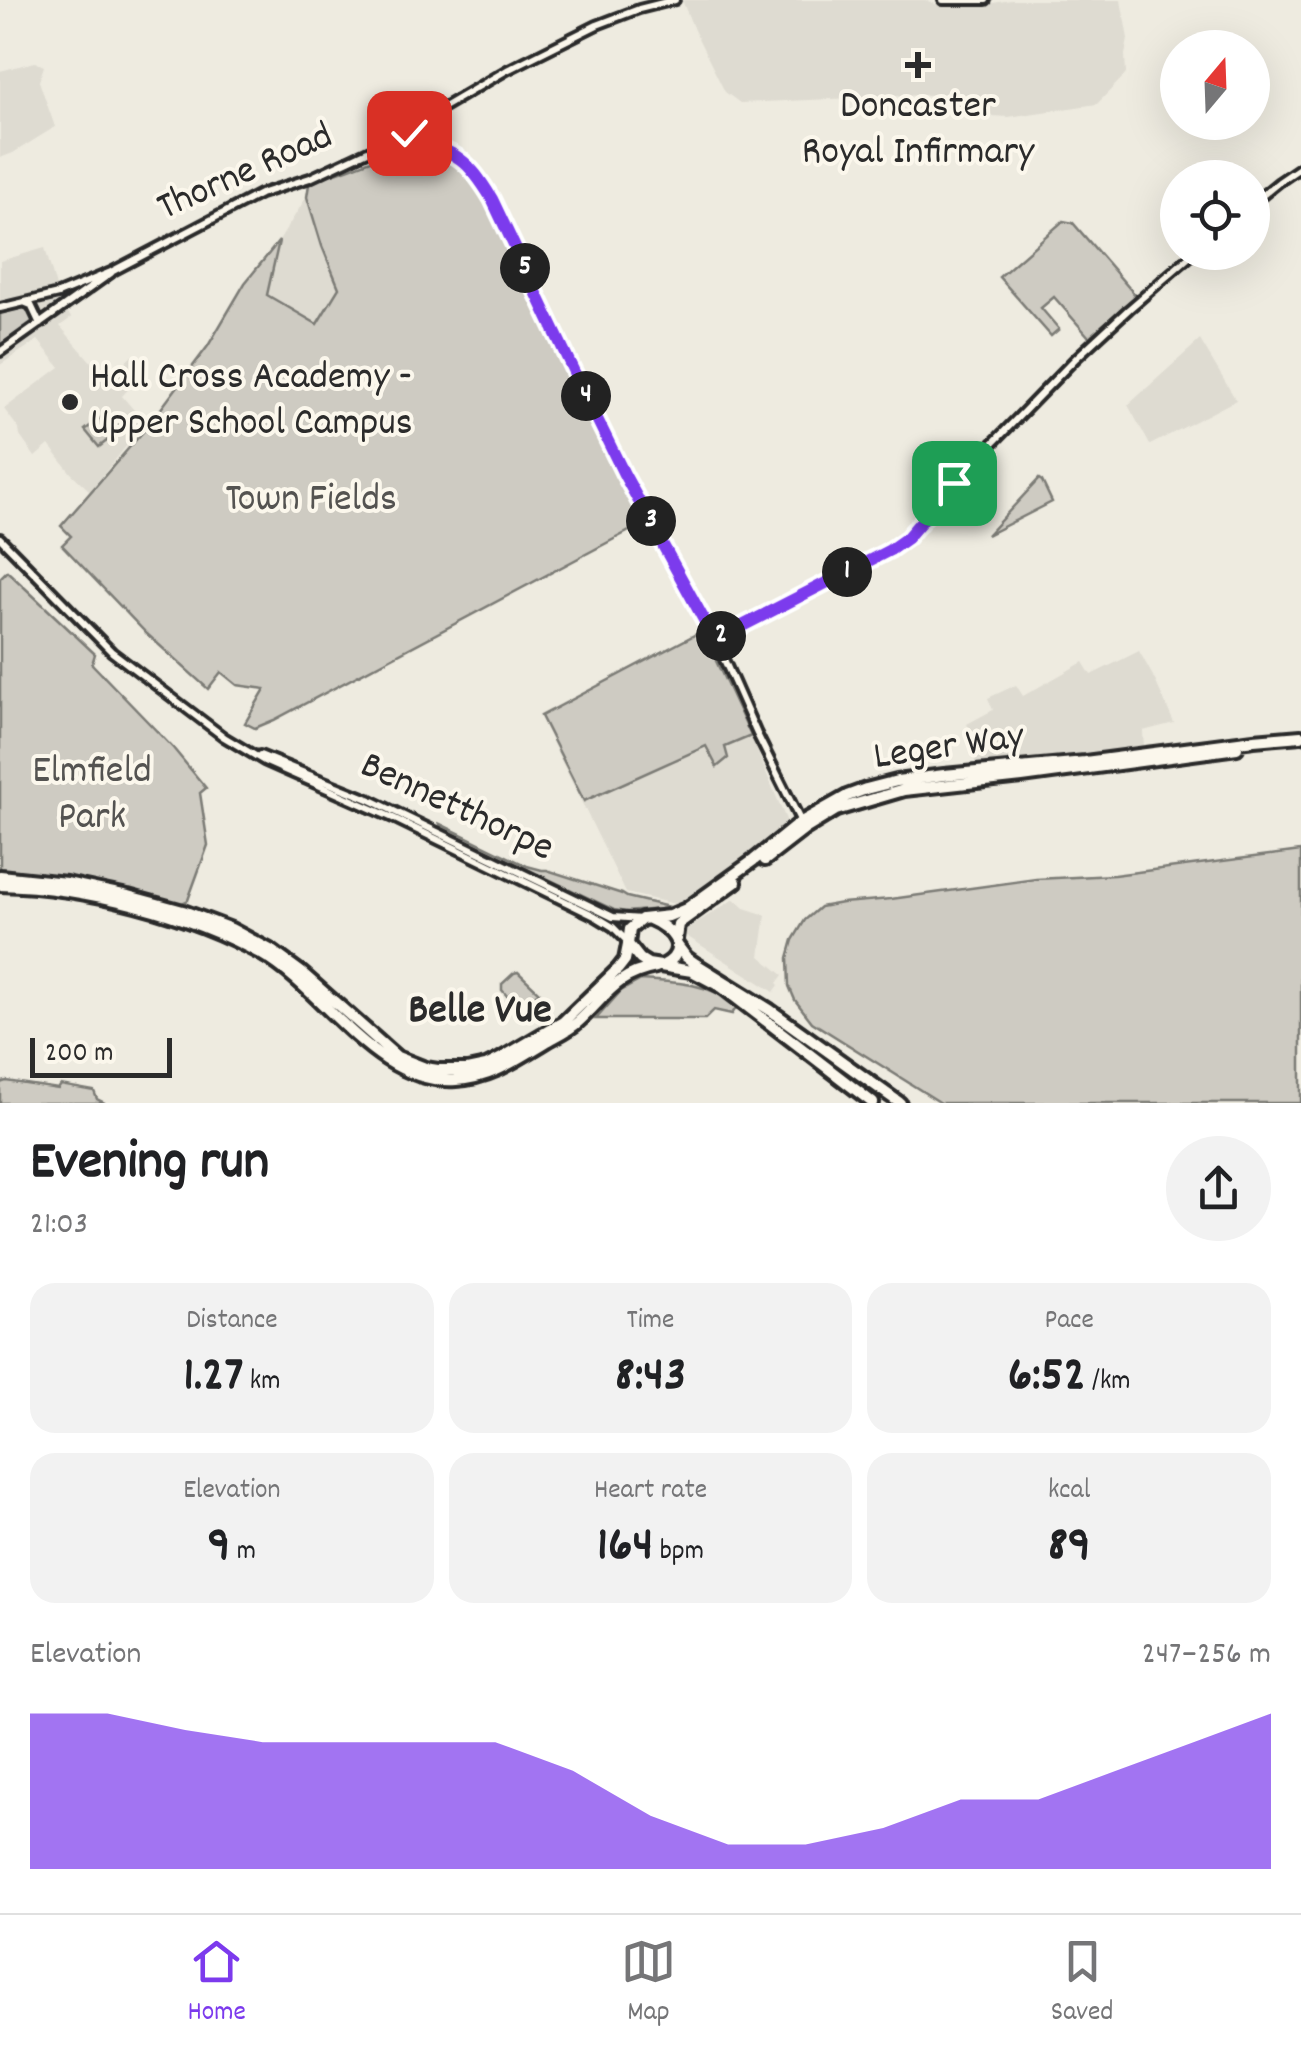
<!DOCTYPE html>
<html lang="en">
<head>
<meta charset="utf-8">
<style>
	:root { --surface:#fff; --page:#f2f2f2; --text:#202124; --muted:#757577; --line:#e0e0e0; --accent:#7c3aed }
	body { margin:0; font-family:Dekko,sans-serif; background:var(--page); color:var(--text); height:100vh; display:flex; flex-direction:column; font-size:38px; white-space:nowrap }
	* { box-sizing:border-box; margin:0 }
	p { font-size:32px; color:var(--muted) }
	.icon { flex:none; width:55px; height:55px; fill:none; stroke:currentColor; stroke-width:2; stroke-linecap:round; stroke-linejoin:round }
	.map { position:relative; height:1103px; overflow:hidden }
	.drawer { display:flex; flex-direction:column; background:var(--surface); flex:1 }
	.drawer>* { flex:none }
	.needle { width:65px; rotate:19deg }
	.buttons { position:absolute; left:1160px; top:30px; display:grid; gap:20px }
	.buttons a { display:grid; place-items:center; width:110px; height:110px; border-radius:50%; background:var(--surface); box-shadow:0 10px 40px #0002; font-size:50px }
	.scale { position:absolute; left:30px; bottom:25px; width:142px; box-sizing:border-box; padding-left:10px; border:5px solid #2b2b2b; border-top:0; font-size:28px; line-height:35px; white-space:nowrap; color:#2b2b2b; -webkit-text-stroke:8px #fbf7ec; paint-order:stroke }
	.pin { position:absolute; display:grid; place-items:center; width:85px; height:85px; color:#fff; margin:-42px; border-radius:20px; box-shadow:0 5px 15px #0006 }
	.km { position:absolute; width:50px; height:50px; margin:-25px; border-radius:50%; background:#222; color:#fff; font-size:28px; line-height:50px; text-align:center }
	.round { display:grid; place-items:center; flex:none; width:105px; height:105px; border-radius:52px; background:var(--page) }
	.headline { display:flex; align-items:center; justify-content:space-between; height:170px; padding:0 30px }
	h1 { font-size:55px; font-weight:800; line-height:75px }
	.figures { display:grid; grid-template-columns:repeat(3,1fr); gap:15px; height:170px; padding:10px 30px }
	.figures div { display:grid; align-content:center; border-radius:25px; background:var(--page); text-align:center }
	.figures b { font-size:50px; font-weight:800 }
	.figures small { font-size:28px; font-weight:400 }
	.figures p { font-size:28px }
	.chart { height:280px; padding:20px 30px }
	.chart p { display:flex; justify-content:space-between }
	.chart svg { width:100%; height:180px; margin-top:10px; fill:var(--accent); opacity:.7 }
	.tabs { display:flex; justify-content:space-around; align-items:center; height:140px; border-top:2px solid var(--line); background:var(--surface); font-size:28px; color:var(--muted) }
	.tabs a { display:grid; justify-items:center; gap:5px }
	.tabs .selected { color:var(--accent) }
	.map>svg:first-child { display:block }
</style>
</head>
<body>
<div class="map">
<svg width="1301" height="1103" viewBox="0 0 1301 1103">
	<rect width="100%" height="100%" fill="#eeebe0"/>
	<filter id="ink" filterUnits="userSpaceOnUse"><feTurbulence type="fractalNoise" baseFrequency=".01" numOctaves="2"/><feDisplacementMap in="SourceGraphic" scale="20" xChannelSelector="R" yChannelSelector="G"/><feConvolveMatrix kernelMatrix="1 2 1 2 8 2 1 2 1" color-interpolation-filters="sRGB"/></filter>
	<g filter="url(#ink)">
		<path fill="#dedbd1" d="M 682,0 L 925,0 L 938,5 L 969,7 L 1011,0 L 1121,0 L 1128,39 L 1125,55 L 1126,74 L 1097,104 L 1008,117 L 956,114 L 951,98 L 947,94 L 740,103 L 725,92 L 694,30 Z
			M 35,62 L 44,66 L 39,81 L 55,127 L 13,153 L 0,158 L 0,71 Z
			M 307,196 L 322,246 L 339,288 L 316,325 L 266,295 L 279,241 Z
			M 45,248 L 58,294 L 71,318 L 60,326 L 106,379 L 132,356 L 145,371 L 122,396 L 145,423 L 90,491 L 71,473 L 49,445 L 35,457 L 20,436 L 19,429 L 4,409 L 60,367 L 38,340 L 0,365 L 0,261 Z
			M 1200,340 L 1236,400 L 1150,445 L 1128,405 Z
			M 702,630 L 731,689 L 787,822 L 743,861 L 679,905 L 626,893 L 539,715 Z
			M 1139,651 L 1154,678 L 1174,723 L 1143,731 L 1144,748 L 1086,752 L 976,769 L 971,732 L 967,724 L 993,710 L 988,698 L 1016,685 L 1023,696 L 1083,662 L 1091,675 Z
			M 734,899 L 744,908 L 766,915 L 760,956 L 783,975 L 777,983 L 779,985 L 774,992 L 685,935 L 687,929 Z"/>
		<path fill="#cecbc2" stroke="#7c7b76" stroke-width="2.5" d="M 402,150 C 431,149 456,160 475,181 L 552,324 L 648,521 L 274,720 L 255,728 L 245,723 L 265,689 L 237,685 L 221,672 L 208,689 L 147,634 L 62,545 L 71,536 L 61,526 L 148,426 L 208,346 L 245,283 L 279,241 L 267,295 L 317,324 L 339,288 L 322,246 L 307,197 L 310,178 C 343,175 371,157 402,150 Z
			M 1063,221 L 1073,223 L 1136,296 L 1089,337 L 1054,297 L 1041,308 L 1059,329 L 1051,336 L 999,277 Z
			M 24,308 L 33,313 L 33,321 L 0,345 L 0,313 Z
			M 107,413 L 121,430 L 99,447 L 85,430 Z
			M 1039,479 L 1042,481 L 1052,502 L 987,535 Z
			M 7,571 L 95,654 L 92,664 L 173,748 L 206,788 L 200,793 L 208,845 L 188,900 L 180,904 L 155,903 L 0,873 L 0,578 Z
			M 702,631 L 751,736 L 725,747 L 728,758 L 717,767 L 706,746 L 584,801 L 541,716 Z
			M 440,824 L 527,866 L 542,870 L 547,870 L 622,894 L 627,897 L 673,908 L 626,912 L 614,910 L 442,829 Z
			M 1301,851 L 1301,1103 L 941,1103 L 812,1022 L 795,1000 L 789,986 L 788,958 L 793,940 L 805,920 L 820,907 L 842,903 L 891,899 L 1036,879 L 1114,875 Z
			M 518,972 L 539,992 L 527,1003 L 522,1011 L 519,1010 L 502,990 L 502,984 L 514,973 Z
			M 641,980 C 678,982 707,983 738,1005 L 732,1014 L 714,1010 L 705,1019 L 596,1019 L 621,991 Z
			M 6,1081 L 58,1089 L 61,1085 L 94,1091 L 97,1099 L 105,1103 L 0,1103 L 0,1083 Z"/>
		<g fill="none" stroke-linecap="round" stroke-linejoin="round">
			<defs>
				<path id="minor" d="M 943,0 L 986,0
					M 394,136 C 402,139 410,140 417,141 C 456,148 473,166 492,199 L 624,474 L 715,639 L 757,734 L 802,824
					M 1252,204 L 1279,182 L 1301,167
					M 26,303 L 31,305 L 40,324
					M 0,308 L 58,294 L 111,272 L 260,194 L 310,178 L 372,149 L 507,70 L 597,25 L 639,9 L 675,0
					M 0,352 L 111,273
					M 0,538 L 112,652 L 224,737 L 264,761 L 393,818 L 595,916 L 613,927 L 627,941
					M 715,639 L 885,553 L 907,538 L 954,483 L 1076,358 L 1129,309 L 1195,252
					M 260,755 L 371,800 L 613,917 L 642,919"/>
				<path id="highway" d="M 765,860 L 805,829 L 836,810 L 904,790 L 1022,777 L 1237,748
					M 0,876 L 66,883 L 128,896 L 183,911 L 231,929 L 272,951 L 302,973 L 397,1057 L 425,1068 L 438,1070 L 467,1070 L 486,1066 L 500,1059 L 563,1022 L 618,969 L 625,960 L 628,945
					M 0,885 C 86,887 188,913 263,955 C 326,991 375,1085 456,1080 C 491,1078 516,1060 546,1042 C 556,1036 568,1031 578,1022 C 607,996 614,975 656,967
					M 650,919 C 672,928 692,951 662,966
					M 676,939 L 678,924 L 736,882
					M 677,945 L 686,957 L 696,964 L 770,1010 L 900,1103
					M 873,1103 L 722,987 L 692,971 L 648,964 L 640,959 L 628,944 L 630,929 L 642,919 L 669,916 L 686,909 L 754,860 L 801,822 L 847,796 L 866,789 L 897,781 L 944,775 L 1085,762 L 1254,740 L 1301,736"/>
			</defs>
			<use href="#minor" stroke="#2b2b2b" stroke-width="14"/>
			<use href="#highway" stroke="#2b2b2b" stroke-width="18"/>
			<use href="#minor" stroke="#fbf7ec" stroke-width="6"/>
			<use href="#highway" stroke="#fbf7ec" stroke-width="10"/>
		</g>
	</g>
	<g fill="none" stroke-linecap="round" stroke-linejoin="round" filter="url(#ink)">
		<defs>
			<path id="route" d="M 409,133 L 413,140 C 458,153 467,158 492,199 L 574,372 L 624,474 L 715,640 L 890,550 L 907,538 L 954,483"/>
		</defs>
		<use href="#route" stroke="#fff" stroke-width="20"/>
		<use href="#route" stroke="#7c3aed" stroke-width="12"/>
	</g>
	<g fill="#2b2b2b" stroke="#fbf7ec" stroke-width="4">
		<path d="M913 50h10v10h10v10h-10v10h-10v-10h-10v-10h10z"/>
		<circle cx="70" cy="402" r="10"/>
	</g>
	<g text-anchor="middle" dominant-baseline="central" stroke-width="8" stroke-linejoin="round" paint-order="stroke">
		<g font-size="40" fill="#2b2b2b" stroke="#fbf7ec">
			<text x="918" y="108">Doncaster<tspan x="918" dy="46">Royal Infirmary</tspan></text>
			<text x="90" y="379" text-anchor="start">Hall Cross Academy -<tspan x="90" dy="46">Upper School Campus</tspan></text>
		</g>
		<g font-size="40" fill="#2b2b2b" stroke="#fbf7ec">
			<text transform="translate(246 174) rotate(-24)">Thorne Road</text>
			<text transform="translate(949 749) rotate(-8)">Leger Way</text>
			<text transform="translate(456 809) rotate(25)">Bennetthorpe</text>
		</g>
		<g font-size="40" fill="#545351" stroke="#fbf7ec">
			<text x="311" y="501">Town Fields</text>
			<text x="92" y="773">Elmfield<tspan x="92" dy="46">Park</tspan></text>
		</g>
		<g font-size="42" font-weight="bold" fill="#2b2b2b" stroke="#fbf7ec">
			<text x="480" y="1013">Belle Vue</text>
		</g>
	</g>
</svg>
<div class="buttons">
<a><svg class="needle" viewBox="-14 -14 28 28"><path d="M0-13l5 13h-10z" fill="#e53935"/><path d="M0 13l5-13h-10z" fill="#757577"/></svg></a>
<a><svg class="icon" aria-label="locate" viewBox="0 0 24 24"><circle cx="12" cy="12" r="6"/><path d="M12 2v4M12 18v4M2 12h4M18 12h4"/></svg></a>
</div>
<div class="scale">200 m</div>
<div class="pin" style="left:954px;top:483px;background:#1e9e55"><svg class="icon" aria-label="arrive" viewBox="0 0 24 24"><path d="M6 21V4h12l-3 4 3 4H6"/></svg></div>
<div class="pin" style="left:409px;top:133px;background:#d93025"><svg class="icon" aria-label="check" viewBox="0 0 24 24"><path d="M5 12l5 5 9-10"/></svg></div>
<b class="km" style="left:847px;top:572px">1</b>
<b class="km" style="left:721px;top:636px">2</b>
<b class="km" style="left:651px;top:521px">3</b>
<b class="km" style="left:586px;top:396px">4</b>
<b class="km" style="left:525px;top:268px">5</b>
</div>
<section class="drawer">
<div class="headline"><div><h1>Evening run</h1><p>21:03</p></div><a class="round"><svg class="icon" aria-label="share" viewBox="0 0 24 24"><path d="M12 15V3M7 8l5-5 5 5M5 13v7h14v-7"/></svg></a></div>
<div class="figures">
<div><p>Distance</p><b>1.27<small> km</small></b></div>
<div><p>Time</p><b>8:43</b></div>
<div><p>Pace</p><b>6:52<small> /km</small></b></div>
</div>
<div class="figures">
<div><p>Elevation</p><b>9<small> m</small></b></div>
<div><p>Heart rate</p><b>164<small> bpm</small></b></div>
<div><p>kcal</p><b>89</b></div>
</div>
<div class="chart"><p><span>Elevation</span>247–256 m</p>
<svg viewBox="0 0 160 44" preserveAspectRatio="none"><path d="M0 44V6L10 6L20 10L30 13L40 13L50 13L60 13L70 20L80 31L90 38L100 38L110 34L120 27L130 27L140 20L150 13L160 6V44z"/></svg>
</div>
</section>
<nav class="tabs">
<a class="selected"><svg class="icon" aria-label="home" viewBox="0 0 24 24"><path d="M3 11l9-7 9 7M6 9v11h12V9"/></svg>Home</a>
<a><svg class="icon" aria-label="map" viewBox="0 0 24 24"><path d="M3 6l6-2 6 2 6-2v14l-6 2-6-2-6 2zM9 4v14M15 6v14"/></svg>Map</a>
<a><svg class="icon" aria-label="saved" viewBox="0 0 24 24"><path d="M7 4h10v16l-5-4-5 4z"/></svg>Saved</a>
</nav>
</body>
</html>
